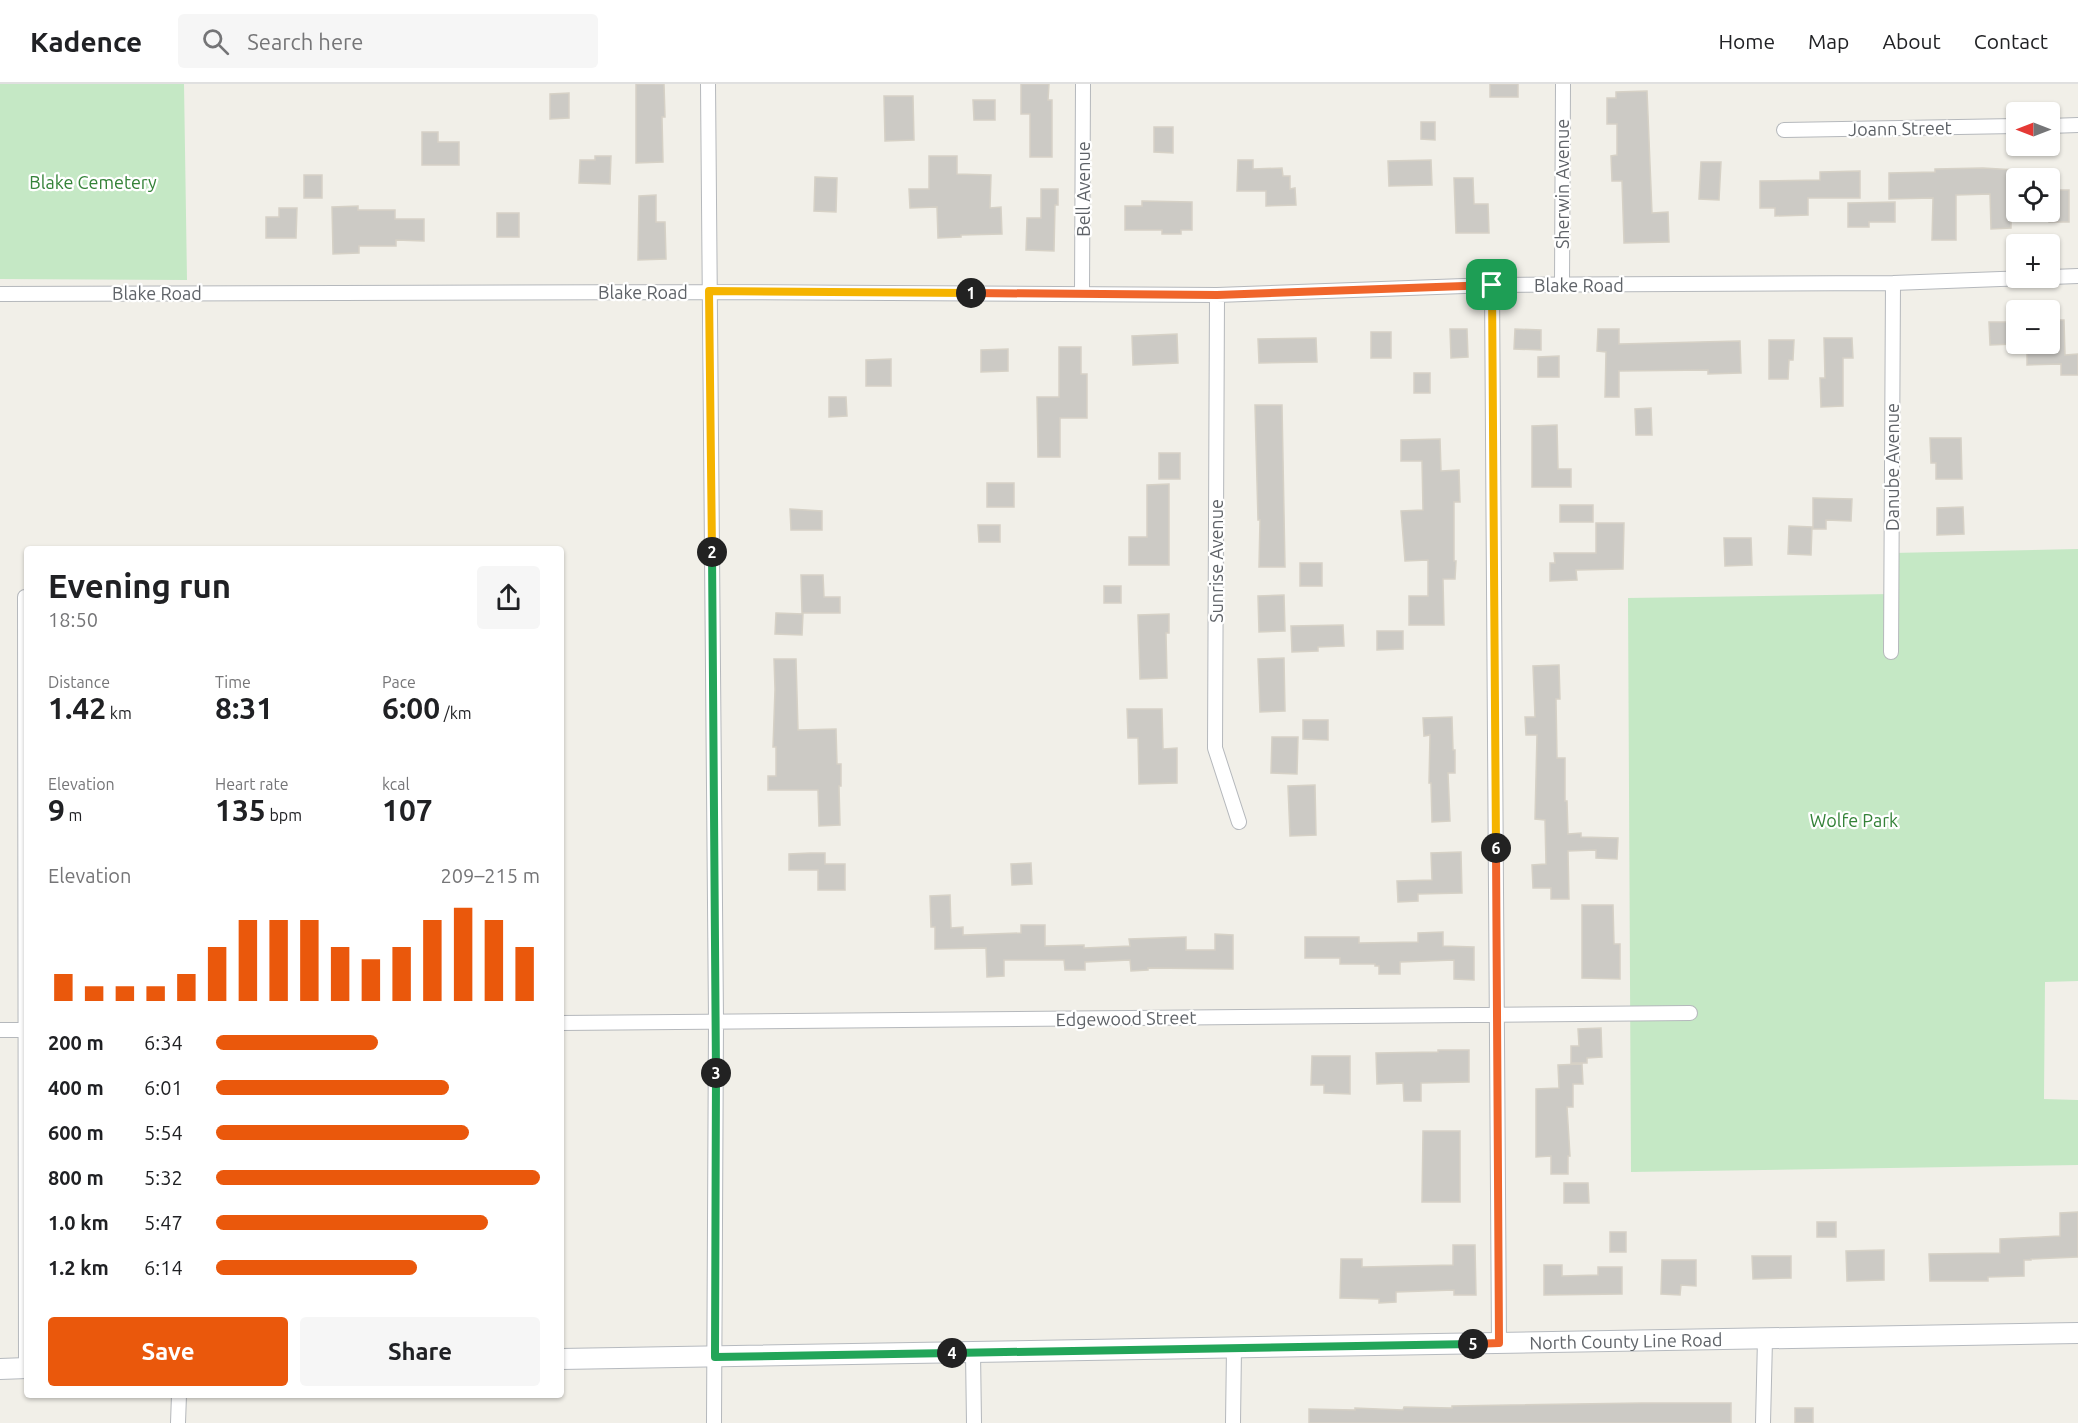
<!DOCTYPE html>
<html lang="en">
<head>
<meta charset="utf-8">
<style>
	:root { --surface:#fff; --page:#f6f6f6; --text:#202124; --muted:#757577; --line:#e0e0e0; --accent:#ea580c }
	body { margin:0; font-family:Ubuntu,sans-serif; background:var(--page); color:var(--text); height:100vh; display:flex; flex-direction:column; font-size:22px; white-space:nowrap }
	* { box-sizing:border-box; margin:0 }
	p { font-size:20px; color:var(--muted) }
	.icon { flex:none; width:33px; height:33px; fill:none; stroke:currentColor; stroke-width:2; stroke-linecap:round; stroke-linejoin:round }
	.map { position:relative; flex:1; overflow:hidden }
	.details { position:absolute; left:24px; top:462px; width:540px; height:852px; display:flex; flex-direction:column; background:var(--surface); border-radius:6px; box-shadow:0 2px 4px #0004 }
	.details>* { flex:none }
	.needle { width:39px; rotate:270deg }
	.fabs { position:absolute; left:2006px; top:18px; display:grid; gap:12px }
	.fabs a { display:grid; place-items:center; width:54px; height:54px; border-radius:6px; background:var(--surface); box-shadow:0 2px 4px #0004; font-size:30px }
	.pin { position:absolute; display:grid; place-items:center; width:51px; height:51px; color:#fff; margin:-26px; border-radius:12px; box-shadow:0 3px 9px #0006 }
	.km { position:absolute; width:30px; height:30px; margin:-15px; border-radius:50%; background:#222; color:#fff; font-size:16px; line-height:30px; text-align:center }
	.round { display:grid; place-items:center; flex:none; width:63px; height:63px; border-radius:6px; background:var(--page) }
	.summary { display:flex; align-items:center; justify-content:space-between; height:102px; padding:0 24px }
	h1 { font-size:33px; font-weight:700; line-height:45px }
	.metrics { display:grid; grid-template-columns:repeat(3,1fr); gap:9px; height:102px; padding:6px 24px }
	.metrics div { display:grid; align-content:center }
	.metrics b { font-size:30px; font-weight:700 }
	.metrics small { font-size:16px; font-weight:400 }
	.metrics p { font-size:16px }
	.chart { height:168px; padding:12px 24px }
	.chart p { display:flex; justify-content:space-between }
	.chart svg { width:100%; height:108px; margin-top:6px; stroke:var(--accent); stroke-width:6 }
	.cta { display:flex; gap:12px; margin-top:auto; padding:12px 24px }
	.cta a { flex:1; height:69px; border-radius:6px; background:var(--accent); color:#fff; font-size:24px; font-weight:700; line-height:69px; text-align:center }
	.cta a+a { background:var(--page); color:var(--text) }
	ul { padding:0 24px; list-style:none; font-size:20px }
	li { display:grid; grid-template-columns:96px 72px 1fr; align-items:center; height:45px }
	li i { height:15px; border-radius:8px; background:var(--accent) }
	header { display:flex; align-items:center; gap:36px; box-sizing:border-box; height:84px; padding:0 30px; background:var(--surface); border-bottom:2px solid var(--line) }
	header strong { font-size:28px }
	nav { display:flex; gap:33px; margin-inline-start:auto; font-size:21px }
	.search { width:420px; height:54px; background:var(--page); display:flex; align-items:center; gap:15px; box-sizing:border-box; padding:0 21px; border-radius:6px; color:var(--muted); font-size:22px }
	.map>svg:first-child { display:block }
</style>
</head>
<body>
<header>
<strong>Kadence</strong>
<div class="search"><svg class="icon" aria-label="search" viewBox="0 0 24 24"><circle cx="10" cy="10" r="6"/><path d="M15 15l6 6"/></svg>Search here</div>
<nav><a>Home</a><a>Map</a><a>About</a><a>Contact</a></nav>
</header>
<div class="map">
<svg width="2078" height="1339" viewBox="0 0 2078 1339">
	<rect width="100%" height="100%" fill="#f1efe8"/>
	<path fill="#c5e8c5" d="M 0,0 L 184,0 L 187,196 L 0,195 Z
		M 2078,465 L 2078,897 L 2045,898 L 2044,1015 L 2078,1016 L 2078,1081 L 1631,1088 L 1628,514 L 1891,510 L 1892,469 Z"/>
	<path fill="#cccac5" stroke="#d6d1c6" stroke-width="1.5" d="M 636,0 L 664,0 L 665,33 L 662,33 L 663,78 L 636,79 Z
		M 1021,0 L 1049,0 L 1048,16 L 1052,16 L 1052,73 L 1030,73 L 1030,30 L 1021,30 Z
		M 1490,0 L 1518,0 L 1518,13 L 1490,13 Z
		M 1647,7 L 1652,129 L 1668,128 L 1669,158 L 1624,159 L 1622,97 L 1612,97 L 1611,72 L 1617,71 L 1617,40 L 1607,40 L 1607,14 L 1616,14 L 1616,8 Z
		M 569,9 L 569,34 L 550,35 L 550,10 Z
		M 884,12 L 913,12 L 914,56 L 885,57 Z
		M 973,16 L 995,16 L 995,36 L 974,36 Z
		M 1421,38 L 1435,38 L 1435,56 L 1421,55 Z
		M 1154,43 L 1173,43 L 1173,69 L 1154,68 Z
		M 422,48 L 438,48 L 438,58 L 459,58 L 459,81 L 422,81 Z
		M 595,72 L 611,72 L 610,100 L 579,99 L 580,76 L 595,76 Z
		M 929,72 L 957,72 L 957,90 L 991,91 L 990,124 L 1001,123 L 1002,150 L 961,151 L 961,153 L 938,154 L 937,123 L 910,124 L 909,105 L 929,105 Z
		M 1238,76 L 1253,76 L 1253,85 L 1282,84 L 1283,92 L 1290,92 L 1290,105 L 1295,104 L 1296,121 L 1266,122 L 1266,107 L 1237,107 Z
		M 1431,76 L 1432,101 L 1389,102 L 1388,77 Z
		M 1701,78 L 1721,78 L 1719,116 L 1699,115 Z
		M 1983,84 L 2016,86 L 2016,112 L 2011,112 L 2011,144 L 1991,145 L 1990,110 L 1956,111 L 1956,156 L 1932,156 L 1933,114 L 1889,115 L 1889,89 L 1935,88 L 1935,85 Z
		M 1860,87 L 1860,114 L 1808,114 L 1808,131 L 1775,132 L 1775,124 L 1760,124 L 1760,97 L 1820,96 L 1820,88 Z
		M 304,91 L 322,91 L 322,114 L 304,114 Z
		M 815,93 L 837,94 L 836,128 L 814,127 Z
		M 1454,94 L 1473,94 L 1474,120 L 1488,120 L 1489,149 L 1456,149 Z
		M 1041,105 L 1058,105 L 1058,121 L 1055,121 L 1054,167 L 1026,166 L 1027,134 L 1041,134 Z
		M 2049,106 L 2069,106 L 2069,138 L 2049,138 Z
		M 656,111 L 656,138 L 665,138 L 666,175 L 638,176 L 639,112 Z
		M 1142,117 L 1192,118 L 1192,146 L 1181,146 L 1181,150 L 1162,150 L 1162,146 L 1125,146 L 1125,122 L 1142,122 Z
		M 1895,118 L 1895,138 L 1869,138 L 1869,143 L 1848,143 L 1848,119 Z
		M 358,122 L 358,126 L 395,126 L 395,135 L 424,135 L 424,157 L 396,156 L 396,162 L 359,162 L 359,169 L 333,170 L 332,123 Z
		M 279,124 L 297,124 L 296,154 L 266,154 L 266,133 L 279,133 Z
		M 497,129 L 519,129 L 519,153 L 497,153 Z
		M 2049,236 L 2064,236 L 2065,271 L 2078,270 L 2078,291 L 2061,291 L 2061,280 L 2027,281 L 2027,260 L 2049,260 Z
		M 1989,238 L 2014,238 L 2014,260 L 1990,261 Z
		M 1450,245 L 1467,245 L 1468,273 L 1451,274 Z
		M 1515,245 L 1541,246 L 1541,266 L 1514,265 Z
		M 1598,245 L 1619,245 L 1619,260 L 1740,257 L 1741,289 L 1708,290 L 1708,286 L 1619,287 L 1619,313 L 1605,313 L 1606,268 L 1597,267 Z
		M 1371,248 L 1391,248 L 1391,274 L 1371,274 Z
		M 1177,250 L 1178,279 L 1133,281 L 1132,252 Z
		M 1316,254 L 1317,278 L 1259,279 L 1258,255 Z
		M 1824,254 L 1852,254 L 1853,274 L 1843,274 L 1843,322 L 1821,323 L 1820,294 L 1825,294 Z
		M 1769,256 L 1794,256 L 1793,276 L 1789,276 L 1788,295 L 1769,295 Z
		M 1059,263 L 1081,263 L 1081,290 L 1087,290 L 1087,334 L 1060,334 L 1060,373 L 1038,373 L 1037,313 L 1059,313 Z
		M 1008,265 L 1008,287 L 981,288 L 981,266 Z
		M 1559,272 L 1559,293 L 1538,293 L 1538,273 Z
		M 891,275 L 891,302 L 866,302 L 866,276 Z
		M 1414,289 L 1430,289 L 1430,309 L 1414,309 Z
		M 829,313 L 846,313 L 847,332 L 829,333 Z
		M 1255,321 L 1282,321 L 1285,483 L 1259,483 L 1260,436 L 1258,436 Z
		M 1651,324 L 1652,351 L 1636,351 L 1635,325 Z
		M 1557,341 L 1558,385 L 1571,385 L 1571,403 L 1532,403 L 1532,342 Z
		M 1930,354 L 1961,354 L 1962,395 L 1936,395 L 1936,379 L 1931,379 Z
		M 1440,355 L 1441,387 L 1459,386 L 1460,418 L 1454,418 L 1454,477 L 1456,477 L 1455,495 L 1443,495 L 1444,541 L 1409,541 L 1409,512 L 1428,512 L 1428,476 L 1405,477 L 1401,427 L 1423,426 L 1422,377 L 1401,377 L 1401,356 Z
		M 1159,369 L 1180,369 L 1180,395 L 1159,395 Z
		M 987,399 L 1014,399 L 1014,423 L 987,423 Z
		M 1169,400 L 1169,481 L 1129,481 L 1129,453 L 1147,453 L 1147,401 Z
		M 1813,414 L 1852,415 L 1851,437 L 1826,436 L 1826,445 L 1813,445 Z
		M 1560,421 L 1593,421 L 1593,438 L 1560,438 Z
		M 1963,423 L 1964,450 L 1937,451 L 1937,424 Z
		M 790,425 L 822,427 L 822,446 L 791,446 Z
		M 1596,439 L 1624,439 L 1623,485 L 1576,486 L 1577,496 L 1550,497 L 1550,479 L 1555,479 L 1554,469 L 1596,469 Z
		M 978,441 L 1000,441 L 1000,458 L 979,458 Z
		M 1789,442 L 1812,443 L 1811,471 L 1788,470 Z
		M 1724,454 L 1751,454 L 1752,481 L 1725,482 Z
		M 1300,479 L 1322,479 L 1322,502 L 1300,502 Z
		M 801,491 L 823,491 L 824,513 L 840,513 L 840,529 L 802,529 Z
		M 1104,502 L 1121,502 L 1121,519 L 1104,519 Z
		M 1284,511 L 1285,547 L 1259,548 L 1258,512 Z
		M 776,529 L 803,530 L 802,551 L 775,550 Z
		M 1169,530 L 1169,549 L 1166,549 L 1167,594 L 1140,595 L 1138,531 Z
		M 1343,541 L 1344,562 L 1318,563 L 1318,567 L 1292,568 L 1291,542 Z
		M 1377,547 L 1403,547 L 1403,565 L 1377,566 Z
		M 1284,574 L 1285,627 L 1260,628 L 1258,575 Z
		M 774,575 L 796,575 L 798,646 L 836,645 L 837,680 L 841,680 L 841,702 L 839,702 L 840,741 L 819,742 L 818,706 L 768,706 L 768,692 L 776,692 L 776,663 L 773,663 L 775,605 Z
		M 1559,581 L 1560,615 L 1556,615 L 1557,674 L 1565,674 L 1565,717 L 1567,717 L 1568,750 L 1581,749 L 1581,753 L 1618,754 L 1617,775 L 1596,774 L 1596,766 L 1568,767 L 1569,815 L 1551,815 L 1551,804 L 1533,804 L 1532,781 L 1546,780 L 1545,736 L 1535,735 L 1537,651 L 1526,651 L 1525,633 L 1535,633 L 1533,582 Z
		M 1127,625 L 1162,625 L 1163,665 L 1177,664 L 1177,699 L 1139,700 L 1138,654 L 1128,654 Z
		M 1452,633 L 1453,666 L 1455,666 L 1455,689 L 1448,689 L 1450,737 L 1432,738 L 1431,699 L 1429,699 L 1430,651 L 1424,652 L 1423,634 Z
		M 1303,636 L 1328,636 L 1328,656 L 1303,655 Z
		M 1272,653 L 1298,653 L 1297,690 L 1271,689 Z
		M 1315,701 L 1316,751 L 1290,752 L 1288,702 Z
		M 1461,768 L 1462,809 L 1418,810 L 1418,817 L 1398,818 L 1397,797 L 1432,796 L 1431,769 Z
		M 810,769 L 825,769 L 825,780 L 845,780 L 845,806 L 818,806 L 818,786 L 789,786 L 789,770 Z
		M 1031,779 L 1032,800 L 1012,801 L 1011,780 Z
		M 950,811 L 951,844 L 963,843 L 963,851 L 1021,849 L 1021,841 L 1045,841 L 1045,862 L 1084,861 L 1084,864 L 1130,862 L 1129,855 L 1186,853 L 1186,866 L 1215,866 L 1215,850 L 1233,851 L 1233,885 L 1148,884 L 1148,886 L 1131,887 L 1130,876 L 1085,878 L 1085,886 L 1065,886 L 1064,876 L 1004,876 L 1004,892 L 987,893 L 986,864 L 935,865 L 935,843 L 931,843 L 930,812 Z
		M 1582,821 L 1613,821 L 1614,860 L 1620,860 L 1620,895 L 1582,894 Z
		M 1443,848 L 1443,862 L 1474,863 L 1474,896 L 1454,895 L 1454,876 L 1400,878 L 1400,890 L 1379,890 L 1379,882 L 1375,882 L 1375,880 L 1340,880 L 1340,874 L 1305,874 L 1305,853 L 1359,853 L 1359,859 L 1418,858 L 1418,849 Z
		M 1601,944 L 1602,973 L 1587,974 L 1587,979 L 1571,979 L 1571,962 L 1579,962 L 1578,945 Z
		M 1438,966 L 1469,966 L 1469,998 L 1421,999 L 1421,1017 L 1404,1017 L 1403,999 L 1377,1000 L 1376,969 L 1438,968 Z
		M 1312,972 L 1350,972 L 1350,1010 L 1324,1009 L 1324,1001 L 1311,1001 Z
		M 1582,980 L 1583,1000 L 1573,1000 L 1573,1023 L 1567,1023 L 1570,1072 L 1568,1072 L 1568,1090 L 1551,1090 L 1551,1072 L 1536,1073 L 1536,1005 L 1559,1004 L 1558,981 Z
		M 1423,1047 L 1460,1047 L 1460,1118 L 1422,1118 Z
		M 1564,1099 L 1588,1099 L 1589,1119 L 1564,1119 Z
		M 2078,1128 L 2078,1173 L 2031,1175 L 2031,1176 L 2024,1176 L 2024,1192 L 1988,1193 L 1988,1197 L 1930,1197 L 1929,1170 L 2000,1169 L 2000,1155 L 2060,1152 L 2060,1129 Z
		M 1817,1138 L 1836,1138 L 1836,1153 L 1817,1153 Z
		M 1610,1148 L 1626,1148 L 1626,1168 L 1610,1168 Z
		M 1453,1161 L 1475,1161 L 1476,1211 L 1454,1211 L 1454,1206 L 1396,1208 L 1396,1218 L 1379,1219 L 1379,1215 L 1340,1214 L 1341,1175 L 1362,1175 L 1362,1183 L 1453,1181 Z
		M 1884,1166 L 1884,1196 L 1847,1197 L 1846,1167 Z
		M 1752,1172 L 1791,1172 L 1791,1194 L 1753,1195 Z
		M 1662,1176 L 1696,1176 L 1696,1202 L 1681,1201 L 1680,1211 L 1661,1210 Z
		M 1544,1181 L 1562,1181 L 1562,1192 L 1598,1191 L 1598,1183 L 1622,1183 L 1622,1210 L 1544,1211 Z
		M 1642,1319 L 1731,1319 L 1731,1339 L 1309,1339 L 1309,1325 L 1355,1326 L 1355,1324 L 1403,1326 L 1404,1323 L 1452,1324 L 1452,1322 Z
		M 1795,1324 L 1813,1324 L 1813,1339 L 1795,1339 Z"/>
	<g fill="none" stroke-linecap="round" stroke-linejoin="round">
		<defs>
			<path id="street" d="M 708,0 L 716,937 L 714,1339
				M 2049,42 L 2078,41
				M 1784,46 L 2016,42
				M 1492,201 L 1499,1259
				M 1562,201 L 1563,0
				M 1082,209 L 1083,0
				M 0,210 L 709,208 L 1217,211 L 1492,201 L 1893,199 L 2078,192
				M 1217,211 L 1215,664 L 1239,738
				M 25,513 L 26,1284
				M 1891,568 L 1893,199
				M 561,939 L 1690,929
				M 0,946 L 27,946
				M 973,1268 L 974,1339
				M 178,1339 L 179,1311
				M 1233,1339 L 1234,1264
				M 1763,1339 L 1765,1255"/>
			<g id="secondary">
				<path id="s1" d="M 561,1275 L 2078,1249"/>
				<path d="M 0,1285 L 27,1284"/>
			</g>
		</defs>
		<use href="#street" stroke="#b5b8bc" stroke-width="16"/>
		<use href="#secondary" stroke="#b6babf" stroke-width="22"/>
		<use href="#street" stroke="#fff" stroke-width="14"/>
		<use href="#secondary" stroke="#fff" stroke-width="20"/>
	</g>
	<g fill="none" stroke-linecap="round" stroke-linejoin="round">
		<defs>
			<path id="split-1" d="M 971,209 L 1217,211 L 1492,201"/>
			<path id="split-2" d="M 712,468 L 709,207 L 971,209"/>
			<path id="split-3" d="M 712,468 L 716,989"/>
			<path id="split-4" d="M 716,989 L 715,1273 L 952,1269"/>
			<path id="split-5" d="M 952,1269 L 1473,1260"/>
			<path id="split-6" d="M 1473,1260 L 1499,1259 L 1496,764"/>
			<path id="split-7" d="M 1492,201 L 1496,764"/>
		</defs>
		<use href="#split-1" stroke="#fff" stroke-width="12"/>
		<use href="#split-2" stroke="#fff" stroke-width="12"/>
		<use href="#split-3" stroke="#fff" stroke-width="12"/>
		<use href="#split-4" stroke="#fff" stroke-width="12"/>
		<use href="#split-5" stroke="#fff" stroke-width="12"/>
		<use href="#split-6" stroke="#fff" stroke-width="12"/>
		<use href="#split-7" stroke="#fff" stroke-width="12"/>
		<use href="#split-1" stroke="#f0652b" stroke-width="8"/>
		<use href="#split-2" stroke="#f5b400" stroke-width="8"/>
		<use href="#split-3" stroke="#22a559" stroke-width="8"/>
		<use href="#split-4" stroke="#22a559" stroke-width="8"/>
		<use href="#split-5" stroke="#22a559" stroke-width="8"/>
		<use href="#split-6" stroke="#f0652b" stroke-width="8"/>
		<use href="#split-7" stroke="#f5b400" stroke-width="8"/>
	</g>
	<g text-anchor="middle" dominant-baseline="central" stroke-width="4.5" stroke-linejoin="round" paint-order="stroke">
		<g font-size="18" fill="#5f6368" stroke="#fff">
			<text transform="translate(1900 44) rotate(-1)">Joann Street</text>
			<text transform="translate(1562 100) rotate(-90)">Sherwin Avenue</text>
			<text transform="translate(1083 105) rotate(-90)">Bell Avenue</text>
			<text x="1579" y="201">Blake Road</text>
			<text x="643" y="208">Blake Road</text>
			<text x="157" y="209">Blake Road</text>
			<text transform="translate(1892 383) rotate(-90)">Danube Avenue</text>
			<text transform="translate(1216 477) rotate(-90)">Sunrise Avenue</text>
			<text transform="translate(1126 934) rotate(-1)">Edgewood Street</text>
			<text stroke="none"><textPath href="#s1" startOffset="1065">North County Line Road</textPath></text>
		</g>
		<g font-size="18" fill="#348238" stroke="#fff">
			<text x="93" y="98">Blake Cemetery</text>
			<text x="1854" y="736">Wolfe Park</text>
		</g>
	</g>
</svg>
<div class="fabs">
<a><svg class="needle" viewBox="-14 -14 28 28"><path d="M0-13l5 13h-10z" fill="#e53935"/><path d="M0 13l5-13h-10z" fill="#757577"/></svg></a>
<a><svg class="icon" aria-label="locate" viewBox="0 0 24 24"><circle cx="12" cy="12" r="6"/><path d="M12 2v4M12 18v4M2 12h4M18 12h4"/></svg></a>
<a>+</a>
<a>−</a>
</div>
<div class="pin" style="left:1492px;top:201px;background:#1e9e55"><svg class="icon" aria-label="arrive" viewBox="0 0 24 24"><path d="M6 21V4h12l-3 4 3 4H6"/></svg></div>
<b class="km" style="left:971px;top:209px">1</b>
<b class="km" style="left:712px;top:468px">2</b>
<b class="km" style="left:716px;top:989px">3</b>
<b class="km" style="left:952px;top:1269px">4</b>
<b class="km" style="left:1473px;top:1260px">5</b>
<b class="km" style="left:1496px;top:764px">6</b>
<section class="details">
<div class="summary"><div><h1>Evening run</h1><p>18:50</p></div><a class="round"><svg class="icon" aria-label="share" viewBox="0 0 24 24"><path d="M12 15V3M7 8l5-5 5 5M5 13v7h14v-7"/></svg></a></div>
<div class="metrics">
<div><p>Distance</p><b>1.42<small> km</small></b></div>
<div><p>Time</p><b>8:31</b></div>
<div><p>Pace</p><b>6:00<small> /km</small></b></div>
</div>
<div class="metrics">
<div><p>Elevation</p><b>9<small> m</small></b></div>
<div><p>Heart rate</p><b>135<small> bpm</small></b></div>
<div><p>kcal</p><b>107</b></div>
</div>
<div class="chart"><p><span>Elevation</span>209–215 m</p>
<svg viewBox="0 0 160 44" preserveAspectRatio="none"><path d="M5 44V33M15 44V38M25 44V38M35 44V38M45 44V33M55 44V22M65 44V11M75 44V11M85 44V11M95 44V22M105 44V27M115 44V22M125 44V11M135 44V6M145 44V11M155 44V22"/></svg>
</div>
<ul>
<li><b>200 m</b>6:34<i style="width:50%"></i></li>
<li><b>400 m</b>6:01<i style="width:72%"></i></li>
<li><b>600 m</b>5:54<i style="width:78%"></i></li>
<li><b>800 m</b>5:32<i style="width:100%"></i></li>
<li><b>1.0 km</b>5:47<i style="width:84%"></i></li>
<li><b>1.2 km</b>6:14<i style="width:62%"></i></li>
</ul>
<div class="cta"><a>Save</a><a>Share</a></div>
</section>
</div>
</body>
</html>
